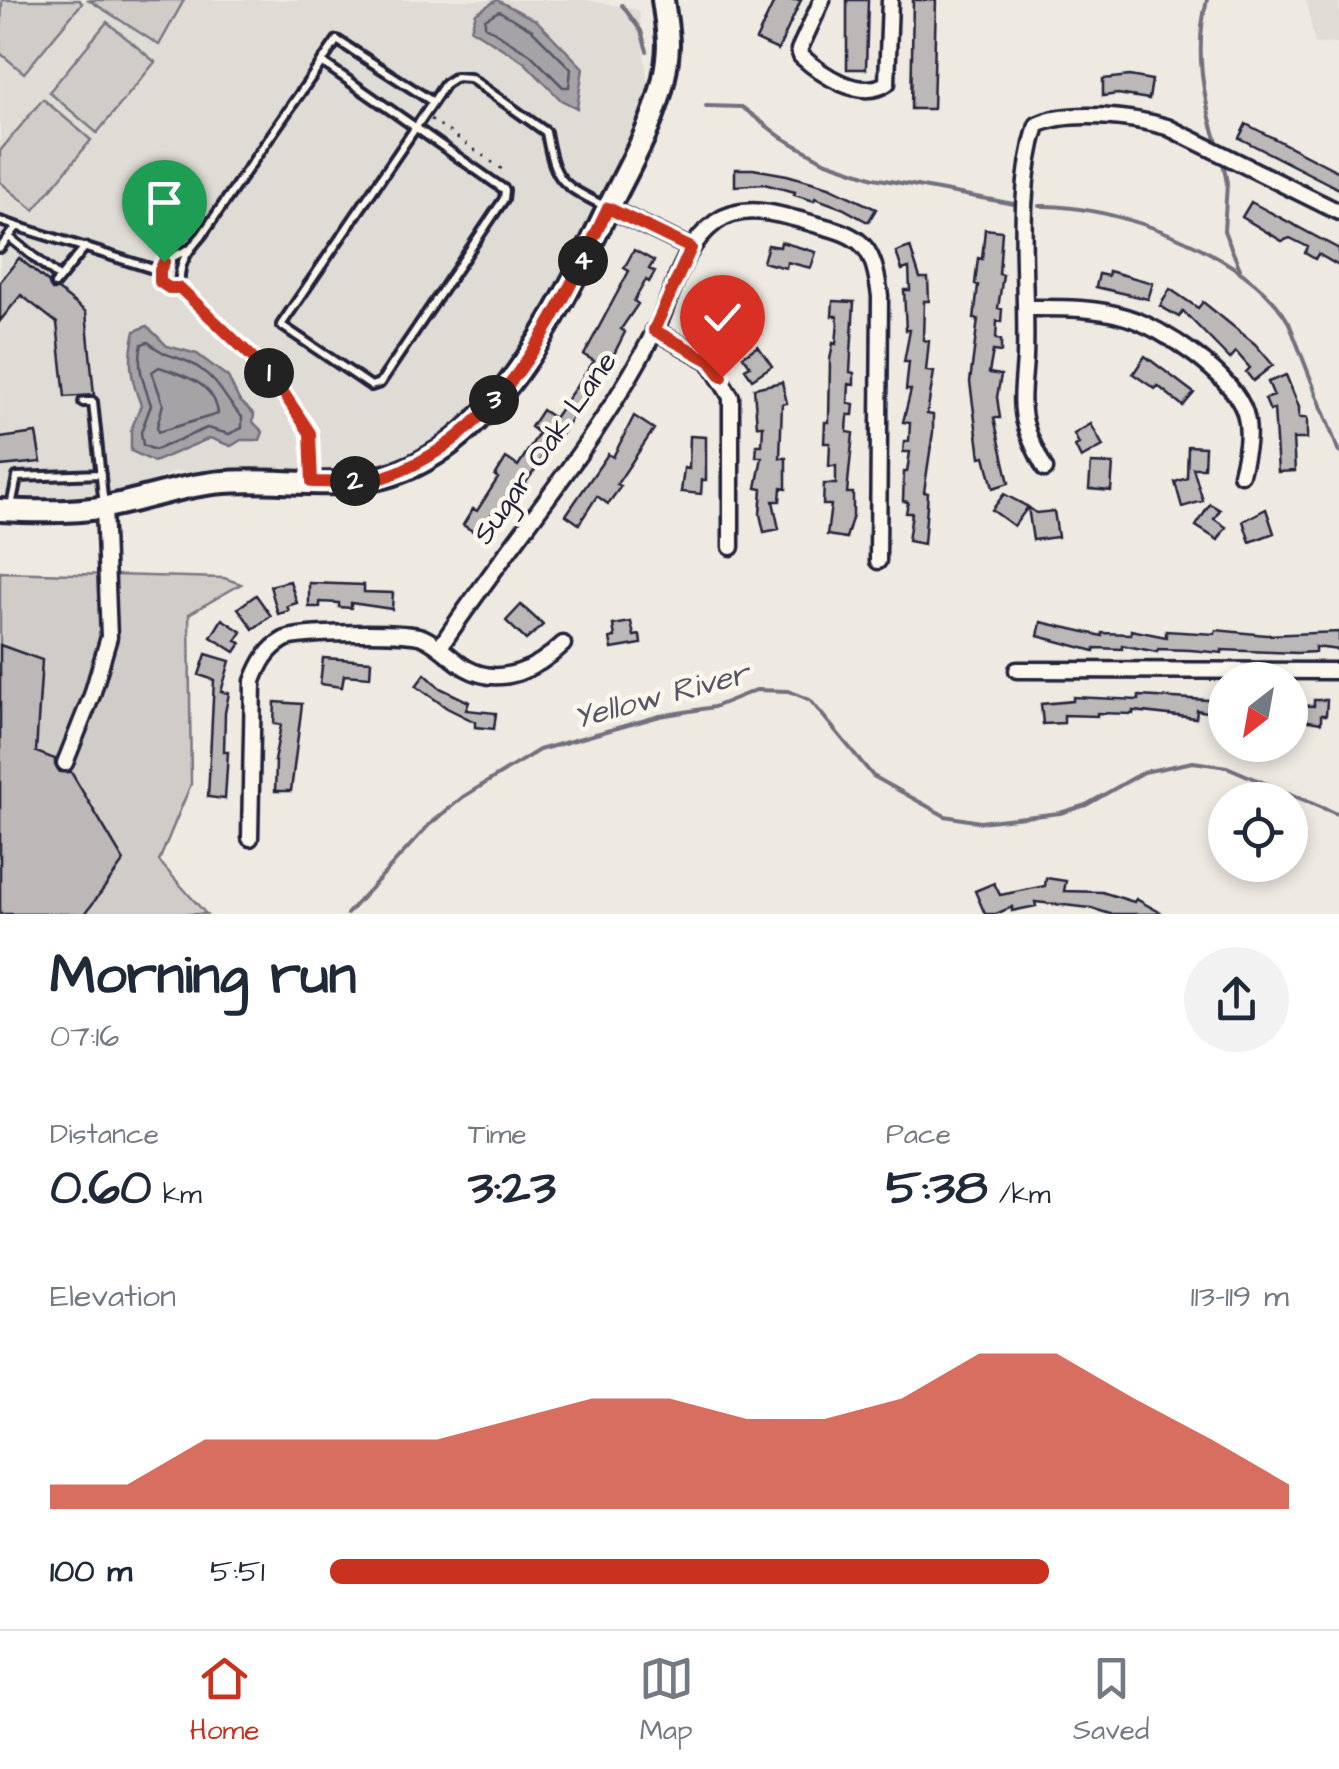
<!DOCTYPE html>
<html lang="en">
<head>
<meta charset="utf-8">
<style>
	:root { --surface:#fff; --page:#f2f2f3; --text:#1f2937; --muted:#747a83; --line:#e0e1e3; --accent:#c8321e }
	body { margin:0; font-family:"Architects Daughter",sans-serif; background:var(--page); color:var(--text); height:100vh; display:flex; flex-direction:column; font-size:38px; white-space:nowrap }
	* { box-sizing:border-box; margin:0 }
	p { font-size:32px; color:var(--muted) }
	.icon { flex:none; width:55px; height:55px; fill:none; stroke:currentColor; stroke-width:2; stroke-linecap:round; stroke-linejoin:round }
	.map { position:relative; height:914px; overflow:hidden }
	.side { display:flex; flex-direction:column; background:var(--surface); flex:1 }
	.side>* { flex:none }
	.needle { width:65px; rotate:211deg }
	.buttons { position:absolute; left:1208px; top:662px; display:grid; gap:20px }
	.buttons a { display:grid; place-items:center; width:100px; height:100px; border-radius:50%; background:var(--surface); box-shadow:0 5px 15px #0003; font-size:50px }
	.pin { position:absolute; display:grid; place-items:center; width:85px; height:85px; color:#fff; margin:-102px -42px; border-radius:50% 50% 50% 0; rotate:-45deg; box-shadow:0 0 10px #0007 }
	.pin .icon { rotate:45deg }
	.km { position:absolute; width:50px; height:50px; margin:-25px; border-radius:50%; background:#222; color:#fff; font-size:28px; line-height:50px; text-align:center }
	.round { display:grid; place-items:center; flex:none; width:105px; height:105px; border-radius:52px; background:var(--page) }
	.overview { display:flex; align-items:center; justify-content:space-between; height:170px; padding:0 50px }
	h1 { font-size:55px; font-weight:800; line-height:75px }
	.stats { display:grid; grid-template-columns:repeat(3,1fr); gap:15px; height:170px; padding:10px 50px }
	.stats div { display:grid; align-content:center }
	.stats b { font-size:50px; font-weight:800 }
	.stats small { font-size:28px; font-weight:400 }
	.stats p { font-size:28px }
	.chart { height:280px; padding:20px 50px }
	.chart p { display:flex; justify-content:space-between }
	.chart svg { width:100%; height:180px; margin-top:10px; fill:var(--accent); opacity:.7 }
	ul { padding:0 50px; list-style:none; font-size:32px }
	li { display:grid; grid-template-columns:160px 120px 1fr; align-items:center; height:75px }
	li i { height:25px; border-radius:12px; background:var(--accent) }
	.tabs { display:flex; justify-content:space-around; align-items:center; height:140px; border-top:2px solid var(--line); background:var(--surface); font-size:28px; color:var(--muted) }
	.tabs a { display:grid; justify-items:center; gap:5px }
	.tabs .current { color:var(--accent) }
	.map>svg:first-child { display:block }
</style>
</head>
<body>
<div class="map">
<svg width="1339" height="914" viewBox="0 0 1339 914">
	<rect width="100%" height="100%" fill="#eeeae2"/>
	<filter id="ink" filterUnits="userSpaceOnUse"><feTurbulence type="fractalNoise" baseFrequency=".01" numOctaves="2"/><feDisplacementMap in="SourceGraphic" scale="20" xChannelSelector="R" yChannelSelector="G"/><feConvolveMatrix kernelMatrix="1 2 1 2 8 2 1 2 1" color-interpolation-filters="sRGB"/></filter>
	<g filter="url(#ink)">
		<path fill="#dfdbd5" d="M 0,0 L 586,0 L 639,10 L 648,86 L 584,265 L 445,451 L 359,484 L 175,471 L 85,511 L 0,498 Z
			M 1306,0 L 1339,0 L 1339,43 L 1315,44 Z"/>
		<path fill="#d0cdc9" stroke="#797882" stroke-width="2.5" d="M 2,0 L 79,0 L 82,3 L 24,73 L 0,53 Z
			M 89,0 L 184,0 L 159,45 Z
			M 107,22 L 155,62 L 97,133 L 49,92 Z
			M 43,99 L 91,140 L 34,210 L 0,182 L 0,151 Z
			M 0,572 L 224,578 L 241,584 L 189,614 L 191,784 L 159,861 L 206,914 L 0,914 Z"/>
		<path fill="#a6a3a7" stroke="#716f7c" stroke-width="2.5" d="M 497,0 L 537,21 L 583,68 L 577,108 L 561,100 L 524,62 L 471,29 L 476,13 Z
			M 147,326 L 167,346 L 197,354 L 228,377 L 239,400 L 254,414 L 253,422 L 263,432 L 260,440 L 241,440 L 231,446 L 210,438 L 154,462 L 131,451 L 131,430 L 141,405 C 130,378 128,360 135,331 Z"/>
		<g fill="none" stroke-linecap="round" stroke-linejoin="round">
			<path stroke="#575666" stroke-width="2.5" d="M 499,11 L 531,29 L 571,69 L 569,87 L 563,87 L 530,54 L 485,26 L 485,19 Z
				M 148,342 C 169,360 181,355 199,368 C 223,385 223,398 242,417 L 242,428 L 229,434 L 207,428 L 155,450 L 143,445 L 141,432 L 151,405 C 144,383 136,368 142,344 Z
				M 159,367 C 185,375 215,384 218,414 L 158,432 L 157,427 L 163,404 L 152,372 Z"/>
			<path stroke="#716f7c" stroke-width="4" d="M 1207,0 C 1194,48 1203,101 1219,148
				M 622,5 L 641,31 L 647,51
				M 706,106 L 742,107 L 781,137 L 824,161 L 874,178 L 1019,205
				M 1222,157 L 1227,183 L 1224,231 L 1240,269
				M 1039,206 C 1115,204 1250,253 1289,323 L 1339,452
				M 347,914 L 429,825 L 463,797 L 539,750 L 660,716 L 714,707 L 756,690 L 789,691 L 810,700 L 873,776 L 945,816 L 980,822 L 1060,813 L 1086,805 L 1144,772 L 1193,762 L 1227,767 L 1339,815"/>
		</g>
		<path fill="#bcb8b8" stroke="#22223b" stroke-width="2.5" d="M 775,0 L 801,0 L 778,50 L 756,40 Z
			M 847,0 L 868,0 L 866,69 L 847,69 Z
			M 913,0 L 936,0 L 933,109 L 911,109 Z
			M 1129,76 L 1152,80 L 1149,99 L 1118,94 L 1103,96 L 1103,79 Z
			M 1246,124 L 1339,172 L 1339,189 L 1239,138 Z
			M 735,169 L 753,169 L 787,175 L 829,187 L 876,209 L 869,221 L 866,221 L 842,208 L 815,198 L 814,201 L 794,195 L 795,192 L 764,184 L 735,186 Z
			M 1251,202 L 1339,249 L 1339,266 L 1318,254 L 1315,259 L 1305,253 L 1308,247 L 1290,238 L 1282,241 L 1242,217 Z
			M 985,229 L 1002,231 L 999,274 L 1003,275 L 998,308 L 1002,309 L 1001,322 L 997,321 L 996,339 L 1001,340 L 1001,352 L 993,351 L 989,373 L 1001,375 L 997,397 L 1000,418 L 994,418 L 1009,483 L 993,488 L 985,456 L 980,457 L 970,382 L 978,319 L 974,319 L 978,285 L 975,284 L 978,258 L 982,259 Z
			M 781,242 L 816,252 L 811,268 L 787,262 L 786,268 L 763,262 L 768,245 L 780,247 Z
			M 910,247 L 920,278 L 928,278 L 929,301 L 924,301 L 923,340 L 929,341 L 926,371 L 934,372 L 927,414 L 933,415 L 933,432 L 924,492 L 928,493 L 924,544 L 908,541 L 912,513 L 906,513 L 908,502 L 903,501 L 904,472 L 907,472 L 910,452 L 903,452 L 904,441 L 909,441 L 910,423 L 903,422 L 911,390 L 906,390 L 909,362 L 904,362 L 910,330 L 906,330 L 904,290 L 910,290 L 909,268 L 902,270 L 896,252 Z
			M 634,250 L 654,261 L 649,269 L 655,272 L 649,282 L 646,280 L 634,301 L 638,304 L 621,329 L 625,332 L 602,378 L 591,394 L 588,393 L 560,436 L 554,432 L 537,467 L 508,507 L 503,504 L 497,514 L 493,512 L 479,535 L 463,525 L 473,509 L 477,511 L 498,478 L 495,476 L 506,458 L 518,466 L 539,433 L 531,427 L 542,410 L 554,418 L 594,361 L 584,355 L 629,271 L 624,268 Z
			M 19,258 L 48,282 L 52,290 L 58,290 L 86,312 L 94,395 L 65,397 L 57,323 L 21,295 L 0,321 L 0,282 Z
			M 1109,271 L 1153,283 L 1148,299 L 1096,287 L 1099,274 L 1108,276 Z
			M 1170,289 L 1198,308 L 1203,302 L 1255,344 L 1273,365 L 1253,381 L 1246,372 L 1250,368 L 1236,352 L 1230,359 L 1183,311 L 1179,317 L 1160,306 Z
			M 698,298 L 717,313 L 714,318 L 743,337 L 734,351 L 717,340 L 720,336 L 697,323 L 695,328 L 685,323 Z
			M 833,301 L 854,302 L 850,372 L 854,373 L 854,385 L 849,384 L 848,403 L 854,404 L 853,415 L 848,415 L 847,432 L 853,433 L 847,493 L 853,493 L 853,515 L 846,538 L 827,535 L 831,505 L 823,505 L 824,484 L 836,484 L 836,466 L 829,466 L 830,443 L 824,443 L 825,422 L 829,422 L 830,360 L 833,343 L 836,344 L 838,322 L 837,316 L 832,316 Z
			M 758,346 L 772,366 L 752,379 L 745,369 L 750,366 L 743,356 Z
			M 1145,356 L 1194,393 L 1183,406 L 1158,386 L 1155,389 L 1133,374 Z
			M 1286,375 L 1299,407 L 1299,418 L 1307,418 L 1307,439 L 1293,439 L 1295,471 L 1278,472 L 1274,409 L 1270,411 L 1265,399 L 1274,396 L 1268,382 Z
			M 782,382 L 787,403 L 782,404 L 780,458 L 786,458 L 786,489 L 781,488 L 780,501 L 773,501 L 779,529 L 764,532 L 760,514 L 762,489 L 756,488 L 762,457 L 756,457 L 757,445 L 762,445 L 763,426 L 757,426 L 754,388 Z
			M 634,416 L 654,429 L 617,484 L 621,486 L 608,504 L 597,496 L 579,524 L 566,515 L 608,454 L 613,457 Z
			M 1091,424 L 1103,446 L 1081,458 L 1075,446 L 1079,444 L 1074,434 Z
			M 36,433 L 41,462 L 0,466 L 0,438 Z
			M 690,436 L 706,437 L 706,480 L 702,480 L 701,494 L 681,492 L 684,468 L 689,469 Z
			M 1188,446 L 1205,447 L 1204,468 L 1193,468 L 1203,501 L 1182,507 L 1175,482 L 1187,478 Z
			M 1091,463 L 1113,464 L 1111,491 L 1089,489 Z
			M 1004,494 L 1028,507 L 1014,526 L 992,510 Z
			M 1210,504 L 1220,510 L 1214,519 L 1226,527 L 1218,540 L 1196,526 Z
			M 1028,507 L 1036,513 L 1054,511 L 1058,537 L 1033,540 Z
			M 1266,509 L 1274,533 L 1250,542 L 1243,521 Z
			M 290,581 L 297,603 L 287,606 L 289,611 L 278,614 L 270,586 Z
			M 309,583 L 364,585 L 364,592 L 393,593 L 392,609 L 351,603 L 351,608 L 339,607 L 339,603 L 320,602 L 320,607 L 309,607 Z
			M 256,595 L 271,616 L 253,629 L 238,608 Z
			M 521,605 L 543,625 L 526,640 L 506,621 Z
			M 222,619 L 242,632 L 236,641 L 241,643 L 235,652 L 211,637 Z
			M 631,622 L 634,636 L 640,635 L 641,644 L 612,649 L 610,638 L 615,637 L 613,625 Z
			M 1041,622 L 1102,636 L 1102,633 L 1131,634 L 1131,630 L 1166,637 L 1166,631 L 1215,634 L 1216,630 L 1266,635 L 1339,632 L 1339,650 L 1315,647 L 1315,652 L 1297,653 L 1222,650 L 1222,653 L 1190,650 L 1158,649 L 1157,652 L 1122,645 L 1122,649 L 1095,648 L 1094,651 L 1038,636 Z
			M 0,645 L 42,660 L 36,752 L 55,759 L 55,765 L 60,772 L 71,772 L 124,861 L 85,914 L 0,914 Z
			M 206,654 L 230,661 L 221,692 L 229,693 L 225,713 L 224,752 L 228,752 L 225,799 L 208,797 L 214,680 L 199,675 Z
			M 323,658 L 371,661 L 370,677 L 344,675 L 342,687 L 320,684 Z
			M 425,674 L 440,688 L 469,702 L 466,710 L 496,713 L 494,729 L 475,727 L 475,722 L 447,708 L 416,686 Z
			M 1139,696 L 1225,701 L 1225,716 L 1197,710 L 1196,718 L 1133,711 L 1133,714 L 1097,713 L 1097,716 L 1064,715 L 1064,723 L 1043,724 L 1041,704 L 1073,701 L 1073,697 L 1139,700 Z
			M 1314,700 L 1327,700 L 1326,715 L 1321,715 L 1321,723 L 1290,718 L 1290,705 L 1314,706 Z
			M 275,702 L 302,704 L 291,791 L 275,791 L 276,762 L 274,761 L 281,725 L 274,724 Z
			M 1046,878 L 1066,881 L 1064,891 L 1102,892 L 1134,902 L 1136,899 L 1163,914 L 1110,914 L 1091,908 L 1035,902 L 1036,906 L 1012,911 L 1012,907 L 996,914 L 985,914 L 975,891 L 994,883 L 1000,895 L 1045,886 Z"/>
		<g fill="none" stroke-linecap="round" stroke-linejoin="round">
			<defs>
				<path id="lane" d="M 322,62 L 505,190 L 504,199 L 380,383 L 371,386 L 281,325 C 332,251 382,176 433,102
					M 0,221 L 150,268
					M 9,237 L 60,278
					M 0,248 L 16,228
					M 55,284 L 85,247
					M 179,288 L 161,282 C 159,261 171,258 187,250
					M 83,402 L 93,402 L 104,506
					M 312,481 L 310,433 L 273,377 L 180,288 C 178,263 186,253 202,235 L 337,40 L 433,102 L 445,84 L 456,77 L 470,78 L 546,132 C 555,183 561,184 606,207
					M 11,506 L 17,477 L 101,474"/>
				<path id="street" d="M 822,0 L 799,50 L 801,56 C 822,75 860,101 887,83 L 890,0
					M 608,208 L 691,248
					M 1025,308 C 1059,308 1093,307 1126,317 C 1163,328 1232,374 1245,413 C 1251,433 1246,454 1241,474
					M 654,330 L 709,361 L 731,397 L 731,547
					M 1045,469 C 1038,455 1030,441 1026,426 C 1019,405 1024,379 1025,357 C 1028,281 1014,199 1037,125 C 1068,109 1133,117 1167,127 L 1339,212
					M 440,647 C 512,538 603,438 660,320 C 675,286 684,245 716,222 C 746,201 785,216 818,225 C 866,237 873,248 880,296 L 878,561
					M 1017,670 L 1339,671
					M 65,763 L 92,695 L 109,637 L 104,507
					M 250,838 L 253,681 C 260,663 267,649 285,639 C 300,632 405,631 422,637 C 439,644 451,659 466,668 C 501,688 538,668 563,644"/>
				<path id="secondary" d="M 0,510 C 35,512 71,513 106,507 C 146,499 183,485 224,482 C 273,478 326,489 375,479 C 489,456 557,315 602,221 C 629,165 666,109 668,45 C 668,31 665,15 663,0"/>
			</defs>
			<use href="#lane" stroke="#22223b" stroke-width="14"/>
			<use href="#street" stroke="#22223b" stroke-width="21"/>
			<use href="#secondary" stroke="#22223b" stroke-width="28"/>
			<path stroke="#22223b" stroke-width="2.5" stroke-dasharray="2.5 8" stroke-linecap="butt" d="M 431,119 L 506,172"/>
			<use href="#lane" stroke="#fbf7ec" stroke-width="6"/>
			<use href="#street" stroke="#fbf7ec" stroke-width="14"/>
			<use href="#secondary" stroke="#fbf7ec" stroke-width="20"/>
		</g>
	</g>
	<g fill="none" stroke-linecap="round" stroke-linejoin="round" filter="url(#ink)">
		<defs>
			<path id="route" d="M 164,262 L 160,270 L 160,282 L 169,288 L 180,288 L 273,377 L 310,433 L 312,482 C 335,482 360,484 381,478 C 502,440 558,313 608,208 L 691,248 L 654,330 L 710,361 L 722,377"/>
		</defs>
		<use href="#route" stroke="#fff" stroke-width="20"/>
		<use href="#route" stroke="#c8321e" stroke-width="12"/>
	</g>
	<g text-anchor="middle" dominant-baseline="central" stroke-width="9" stroke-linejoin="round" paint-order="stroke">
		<g font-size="30" fill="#22223b" stroke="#fbf7ec">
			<text transform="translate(545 448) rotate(-55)">Sugar Oak Lane</text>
		</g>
		<g font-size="32" font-style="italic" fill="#575666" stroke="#fbf7ec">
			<text transform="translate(661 696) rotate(-15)">Yellow River</text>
		</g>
	</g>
</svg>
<div class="buttons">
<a><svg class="needle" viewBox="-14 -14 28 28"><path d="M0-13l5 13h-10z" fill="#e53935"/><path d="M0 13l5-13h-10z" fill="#747a83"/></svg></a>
<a><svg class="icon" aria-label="locate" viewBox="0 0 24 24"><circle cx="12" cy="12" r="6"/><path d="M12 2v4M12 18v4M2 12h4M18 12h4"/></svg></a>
</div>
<div class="pin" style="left:164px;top:262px;background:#1e9e55"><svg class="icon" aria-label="arrive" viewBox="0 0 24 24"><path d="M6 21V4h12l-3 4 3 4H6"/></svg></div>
<div class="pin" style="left:722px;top:377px;background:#d93025"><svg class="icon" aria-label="check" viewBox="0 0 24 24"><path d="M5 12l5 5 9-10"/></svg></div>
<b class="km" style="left:269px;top:373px">1</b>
<b class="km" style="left:355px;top:481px">2</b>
<b class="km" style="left:494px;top:400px">3</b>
<b class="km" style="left:583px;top:261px">4</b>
</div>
<section class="side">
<div class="overview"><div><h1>Morning run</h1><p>07:16</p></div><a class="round"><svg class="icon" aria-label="share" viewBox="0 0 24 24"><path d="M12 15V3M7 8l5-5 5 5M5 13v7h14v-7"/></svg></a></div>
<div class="stats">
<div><p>Distance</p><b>0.60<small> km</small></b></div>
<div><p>Time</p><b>3:23</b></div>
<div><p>Pace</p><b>5:38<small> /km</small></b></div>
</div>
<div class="chart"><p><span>Elevation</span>113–119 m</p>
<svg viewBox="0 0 160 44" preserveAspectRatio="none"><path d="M0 44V38L10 38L20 27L30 27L40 27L50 27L60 22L70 17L80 17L90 22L100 22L110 17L120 6L130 6L140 17L150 27L160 38V44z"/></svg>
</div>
<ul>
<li><b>100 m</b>5:51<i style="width:75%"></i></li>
</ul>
</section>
<nav class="tabs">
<a class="current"><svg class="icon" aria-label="home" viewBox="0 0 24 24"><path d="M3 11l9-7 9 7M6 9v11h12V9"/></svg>Home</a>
<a><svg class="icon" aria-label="map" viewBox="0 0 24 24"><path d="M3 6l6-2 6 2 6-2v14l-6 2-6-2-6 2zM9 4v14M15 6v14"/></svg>Map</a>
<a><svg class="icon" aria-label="saved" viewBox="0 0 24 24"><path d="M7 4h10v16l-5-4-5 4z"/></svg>Saved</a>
</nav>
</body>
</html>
